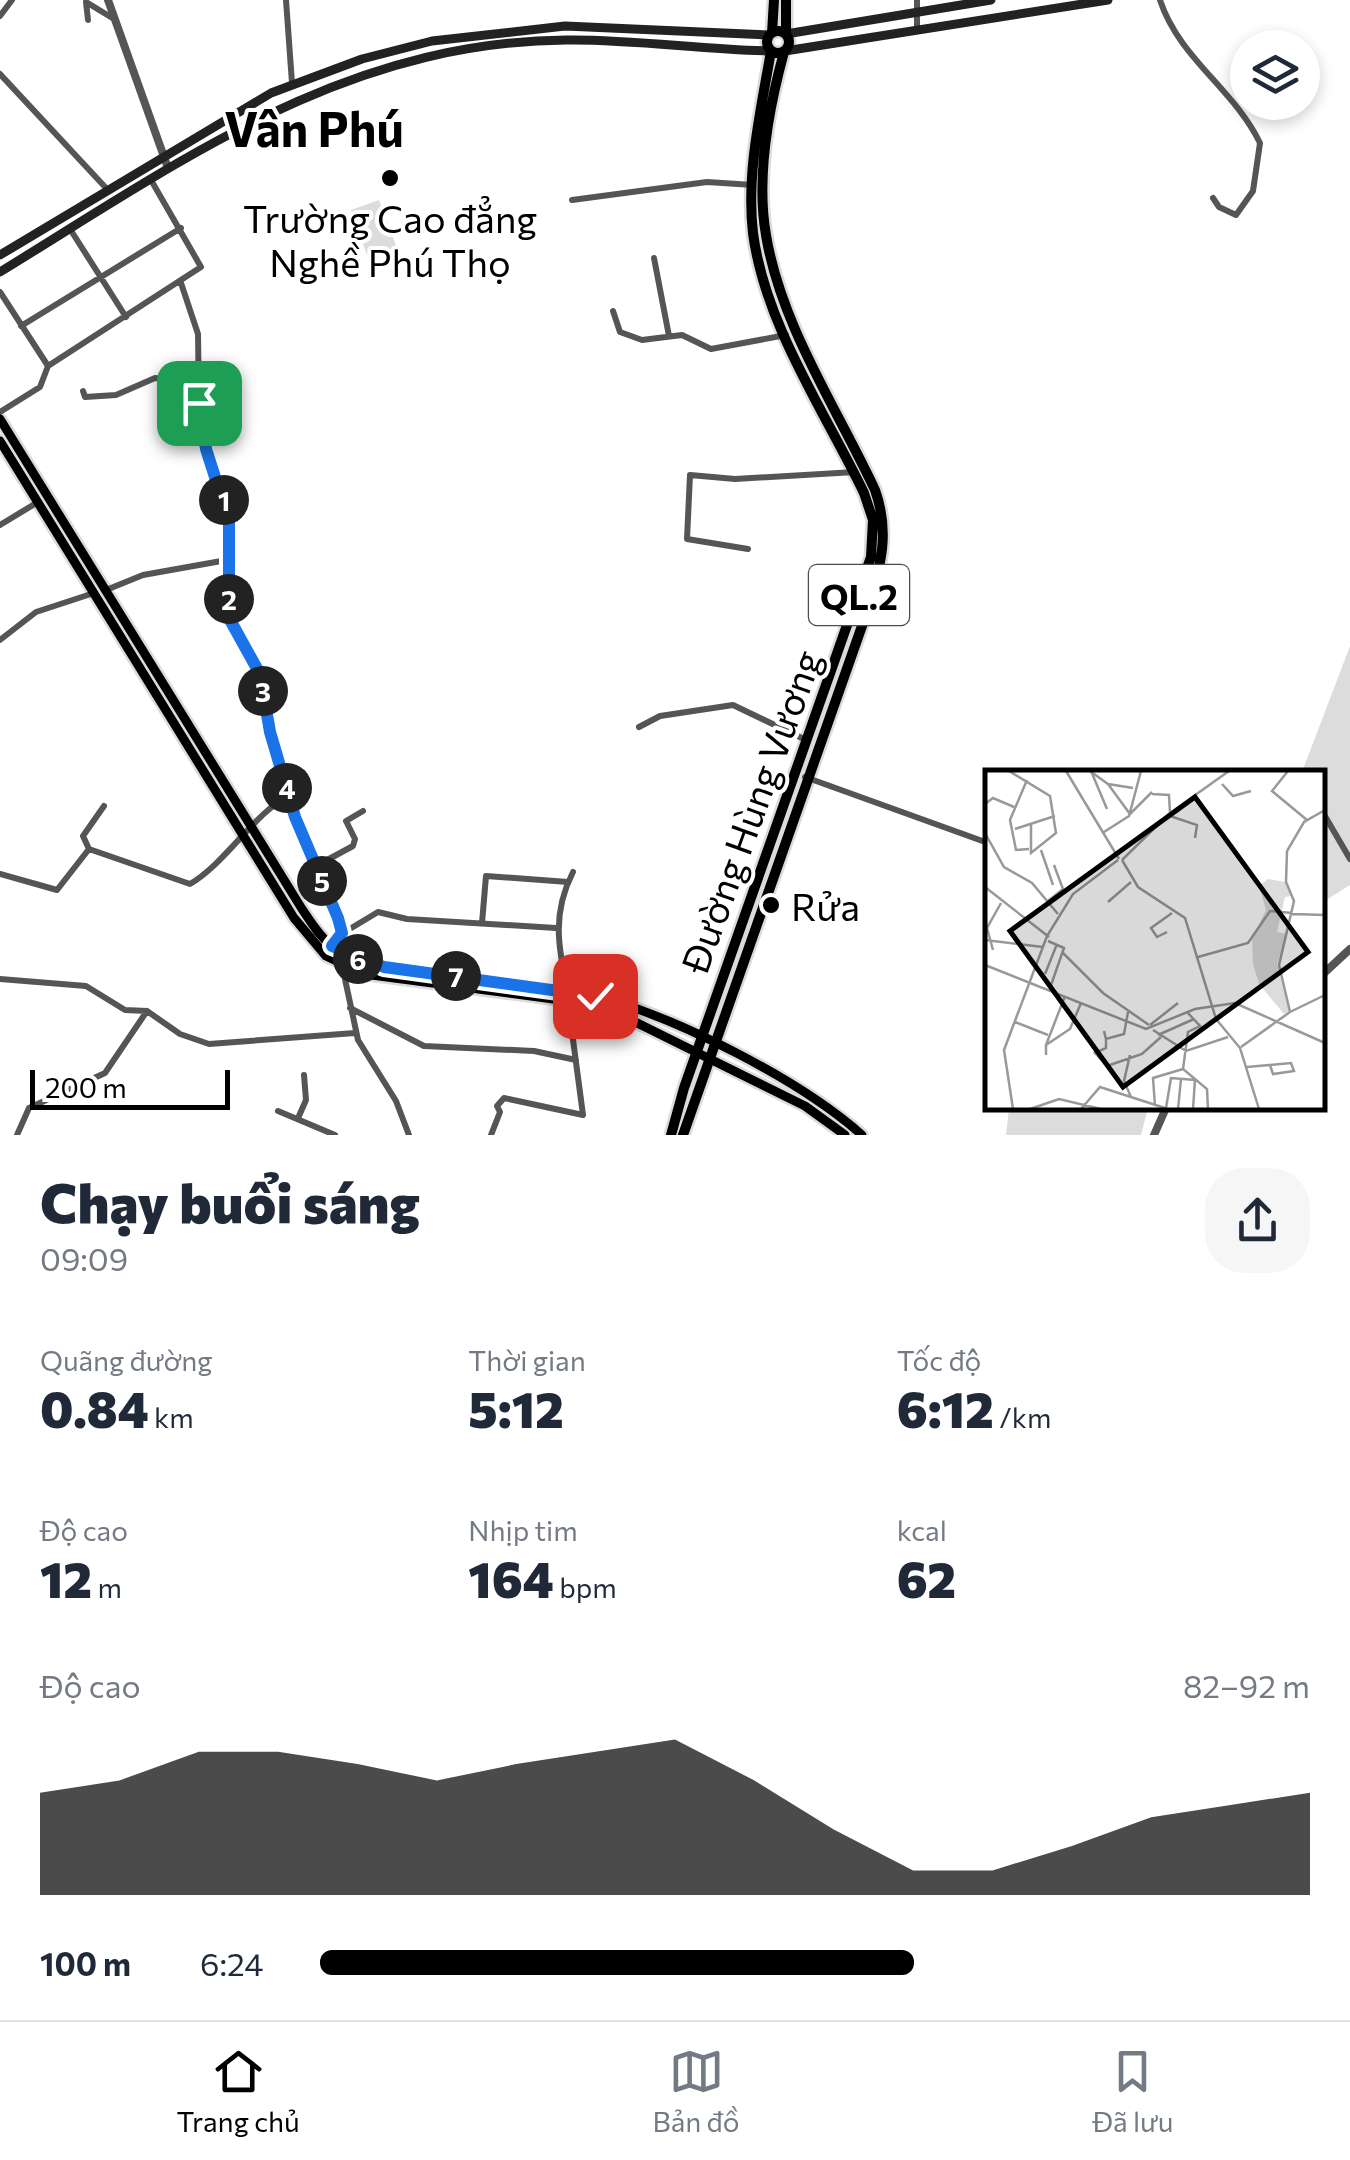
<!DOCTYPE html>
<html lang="vi">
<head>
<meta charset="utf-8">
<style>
	:root { --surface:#fff; --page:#f6f6f7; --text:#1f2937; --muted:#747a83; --line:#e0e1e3; --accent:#000 }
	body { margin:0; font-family:Commissioner,sans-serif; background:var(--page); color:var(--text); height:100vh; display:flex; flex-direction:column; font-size:38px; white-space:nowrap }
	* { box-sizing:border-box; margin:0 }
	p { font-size:32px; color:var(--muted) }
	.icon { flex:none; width:55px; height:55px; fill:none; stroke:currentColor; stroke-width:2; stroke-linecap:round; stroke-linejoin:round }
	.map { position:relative; height:1135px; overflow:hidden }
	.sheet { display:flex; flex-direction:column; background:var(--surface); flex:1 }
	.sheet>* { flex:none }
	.fabs { position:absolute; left:1230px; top:30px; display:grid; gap:20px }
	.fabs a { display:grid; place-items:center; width:90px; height:90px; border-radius:50%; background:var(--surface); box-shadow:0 5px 15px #0003; font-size:50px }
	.scale { position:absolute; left:30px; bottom:25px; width:200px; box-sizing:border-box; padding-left:10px; border:5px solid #000; border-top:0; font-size:28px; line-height:35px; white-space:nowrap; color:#000; -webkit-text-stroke:8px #fff; paint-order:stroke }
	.pin { position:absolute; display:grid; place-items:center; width:85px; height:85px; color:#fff; margin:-42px; border-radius:20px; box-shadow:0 5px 15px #0006 }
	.km { position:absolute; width:50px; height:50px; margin:-25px; border-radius:50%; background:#222; color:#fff; font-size:28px; line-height:50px; text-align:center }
	.round { display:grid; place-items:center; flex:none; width:105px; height:105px; border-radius:40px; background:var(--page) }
	.head { display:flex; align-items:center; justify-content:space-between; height:170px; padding:0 40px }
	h1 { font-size:55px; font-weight:800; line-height:75px }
	.figures { display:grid; grid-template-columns:repeat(3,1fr); gap:15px; height:170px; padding:10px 40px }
	.figures div { display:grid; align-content:center }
	.figures b { font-size:50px; font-weight:800 }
	.figures small { font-size:28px; font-weight:400 }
	.figures p { font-size:28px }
	.chart { height:280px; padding:20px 40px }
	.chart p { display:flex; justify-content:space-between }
	.chart svg { width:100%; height:180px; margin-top:10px; fill:var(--accent); opacity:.7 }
	ul { padding:0 40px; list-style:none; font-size:32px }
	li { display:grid; grid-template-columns:160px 120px 1fr; align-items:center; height:75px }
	li i { height:25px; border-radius:12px; background:var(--accent) }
	.menu { display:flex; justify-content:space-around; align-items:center; height:140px; border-top:2px solid var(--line); background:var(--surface); font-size:28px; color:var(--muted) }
	.menu a { display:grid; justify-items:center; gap:5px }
	.menu .current { color:var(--accent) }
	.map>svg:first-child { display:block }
</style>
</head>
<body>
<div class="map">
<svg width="1350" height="1135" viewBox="0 0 1350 1135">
	<rect width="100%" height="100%" fill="#fff"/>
	<path fill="#dcdcdc" d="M 379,200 L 397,248 L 368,258 L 351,210 Z
		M 1350,646 L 1350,885 L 1323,902 L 1322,772 L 1302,772 Z
		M 1009,1108 L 1148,1108 L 1141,1135 L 1006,1135 Z"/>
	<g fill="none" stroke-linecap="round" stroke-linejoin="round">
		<defs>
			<path id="primary" d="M 0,419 L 302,909 C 311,922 319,936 331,945 C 384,984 530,978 600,997 C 680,1019 800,1080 862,1135
				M 0,441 L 294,918 L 326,956 L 364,974 L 568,1001 L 619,1014 L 805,1106 L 845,1135"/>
			<path id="trunk" d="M767 42a11 11 0 1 1 22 0a11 11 0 1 1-22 0Z
				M 772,33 L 774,0
				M 786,34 L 786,0
				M 671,1135 L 684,1088 L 871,557 L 873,520 L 864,493 C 825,412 765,325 753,233 C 746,173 761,110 771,51
				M 683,1135 L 869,606 C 881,564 890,532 875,490 C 837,408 781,326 766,235 C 756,178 769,107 784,52"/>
		</defs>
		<use href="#primary" stroke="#dbdbdb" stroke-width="14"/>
		<use href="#trunk" stroke="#dbdbdb" stroke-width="15"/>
		<path stroke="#555" stroke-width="6" d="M 286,0 L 292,83
			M 917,0 L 917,31
			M 1160,0 C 1179,58 1234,89 1260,143 L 1253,191 L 1236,215 L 1219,207 L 1213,198
			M 0,16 L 12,0
			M 88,20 L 86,2 L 114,19
			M 0,74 L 106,188
			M 572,200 L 707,182 L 753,185
			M 70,229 L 126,317
			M 654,258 L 669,336
			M 181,283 L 198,334 L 199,403 L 206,449 L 229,521 L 229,618 L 260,674 L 269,732 L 295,817 L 343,933
			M 0,292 L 48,366
			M 613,311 L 620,332 L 642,340 L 682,335 L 711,349 L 786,335
			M 21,326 L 181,228
			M 83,391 L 85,397 L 116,395 L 155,378 L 198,384
			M 0,412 L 40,387 L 48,366 L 201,267 L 151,180
			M 0,525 L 38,502
			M 748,549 L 687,539 L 690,475 L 735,479 L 855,472
			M 106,590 L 143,575 L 227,560
			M 0,640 L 36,612 L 94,593
			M 639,727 L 660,716 L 733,705 L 806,740
			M 805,777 L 988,843
			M 104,806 L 83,836 L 89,849 L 190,884 C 225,864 257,810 289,796
			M 1322,811 L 1350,859
			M 316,866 L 353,846 L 355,839 L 346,821 L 363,811
			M 0,874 L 57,890 L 89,849
			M 482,923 L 486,876 L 568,882
			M 332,946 L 343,933 L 378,912 L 407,919 L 556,928
			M 342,965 L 358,1040 L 396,1101 L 409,1135
			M 0,979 L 86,986 L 125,1010 L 147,1011 L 180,1034 L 209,1044 L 355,1033
			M 567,989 C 558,946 552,913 573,872
			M 350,1008 L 424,1046 L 534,1051 L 576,1060
			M 278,1111 L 335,1135
			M 299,1116 L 306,1100 L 304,1075
			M 17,1135 L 29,1108 L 105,1073 L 147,1011
			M 491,1135 L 500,1112 L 497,1106 L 504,1098 L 583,1115 L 568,1002"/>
		<path stroke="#555" stroke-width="8" d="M 108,0 L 168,168
			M 1322,975 L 1350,949
			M 1154,1135 L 1166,1108"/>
		<path stroke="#222" stroke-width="9" d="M 786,34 L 991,0
			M 785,51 L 1108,0
			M 0,255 L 271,93 L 362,59 L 432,41 L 565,26 L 769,35
			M 0,272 C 181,161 344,42 566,40 C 634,39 703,50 771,51"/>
		<use href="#primary" stroke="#000" stroke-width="9"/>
		<use href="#trunk" stroke="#000" stroke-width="10"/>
	</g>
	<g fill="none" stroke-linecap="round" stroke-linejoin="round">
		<defs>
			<path id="route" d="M 199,403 L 206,449 L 229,521 L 229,618 L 260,674 L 270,732 L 295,817 L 338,918 L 342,933 L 332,946 L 384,967 L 595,996"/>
		</defs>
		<use href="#route" stroke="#fff" stroke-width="20"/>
		<use href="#route" stroke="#1a73e8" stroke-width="12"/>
	</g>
	<g fill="#000" stroke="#fff" stroke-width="4">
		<circle cx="390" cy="178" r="10"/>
		<circle cx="771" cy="905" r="10"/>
	</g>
	<g text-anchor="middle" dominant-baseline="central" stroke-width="8" stroke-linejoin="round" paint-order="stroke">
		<rect fill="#fff" stroke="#4c4c4c" stroke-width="2.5" x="809" y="565" width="100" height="60" rx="8"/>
		<g font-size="35" font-weight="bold" fill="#000">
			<text x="859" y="595">QL.2</text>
		</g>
		<g font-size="38" fill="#000" stroke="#fff">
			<text x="390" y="217">Trường Cao đẳng<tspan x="390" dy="44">Nghề Phú Thọ</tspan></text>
			<text x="791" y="905" text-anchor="start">Rửa</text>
		</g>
		<g font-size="38" fill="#000" stroke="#fff">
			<text transform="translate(750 811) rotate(-70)">Đường Hùng Vương</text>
		</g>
		<g font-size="48" font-weight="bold" fill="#000" stroke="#fff">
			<text x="314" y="127">Vân Phú</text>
		</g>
	</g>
	<g transform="translate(985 770)">
		<rect width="340" height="340" fill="#fff"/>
		<path d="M 283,109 L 300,112 L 307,126 L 300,127 L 292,162 L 302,164 L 292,194 L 304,241 L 299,244 L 274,214 L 268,194 L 267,169 L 281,140 L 274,116 Z" fill="#dcdcdc"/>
		<path fill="none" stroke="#999" stroke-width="2.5" d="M 24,1 L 65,26 L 71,63 L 46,83 L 46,53M 81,1 L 134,89M 105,1 L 123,14 L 148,18M 106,1 L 122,39M 303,1 L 287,21 L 322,50M 42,10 L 25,50 L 31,80 L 44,79M 123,14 L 145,44 L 167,22M 237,14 L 248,26 L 266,21M 167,24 L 184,25 L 185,43M 0,34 L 8,28 L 29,37M 182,45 L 212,55 L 210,68M 30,59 L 70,46M 119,62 L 144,46 L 156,1M 0,63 L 19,97 L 47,113 L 73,144M 56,80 L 68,115M 137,90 L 185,43 L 244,1M 137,90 L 153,117 L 200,148 L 231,249 L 255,278 L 274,339M 0,117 L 64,167M 63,131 L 78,119 L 69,95M 123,132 L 146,112M 307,144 L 340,145M 182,162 L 172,167 L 166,158 L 187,143M 0,170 L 58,177M 63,171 L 79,178 L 65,218M 8,180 L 2,158 L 16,133M 77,182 L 118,223 L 164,255M 213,187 L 263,173 L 285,141 L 307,143M 0,195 L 161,259 L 210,239 L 250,233 L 340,273M 60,204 L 72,174M 202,242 L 215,256 L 203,262 L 198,299 L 222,319 L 223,339M 305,242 L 340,225M 30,252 L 63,265M 165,255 L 193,233M 168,260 L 201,281 L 243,267M 119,261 L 121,269 L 139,264 L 143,242M 173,265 L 209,249M 121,269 L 121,278 L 110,283 L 122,296 L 157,284 L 176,267M 61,275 L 80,226M 256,277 L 305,242 L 294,195 L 309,131 L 301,112 L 302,81 L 319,52 L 340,40M 61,285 L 61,275 L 85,259 L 96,233M 145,285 L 139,311 L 146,327M 262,297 L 306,293 L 309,301 L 288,304 L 285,295M 170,336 L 168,308 L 198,299M 181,338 L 186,308 L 210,310 L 208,339M 28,339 L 19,280 L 62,166 L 88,124 L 133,90M 45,339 L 74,329 L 116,339M 96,339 L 115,317 L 183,339M 193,339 L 196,309"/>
		<path fill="#000" fill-opacity="0.15" stroke="#000" stroke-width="5" d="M 210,27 L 323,182 L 138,317 L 25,161 Z"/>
		<rect width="340" height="340" fill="none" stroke="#000" stroke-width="5"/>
	</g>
</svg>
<div class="fabs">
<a><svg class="icon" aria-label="layers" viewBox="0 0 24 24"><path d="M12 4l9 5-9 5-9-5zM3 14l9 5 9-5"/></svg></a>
</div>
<div class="scale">200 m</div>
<div class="pin" style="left:199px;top:403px;background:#1e9e55"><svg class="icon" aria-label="arrive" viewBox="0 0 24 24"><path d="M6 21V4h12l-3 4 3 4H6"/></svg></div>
<div class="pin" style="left:595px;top:996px;background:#d93025"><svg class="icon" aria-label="check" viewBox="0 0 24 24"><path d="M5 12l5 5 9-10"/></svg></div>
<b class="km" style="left:224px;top:500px">1</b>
<b class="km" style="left:229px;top:599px">2</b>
<b class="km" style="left:263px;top:691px">3</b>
<b class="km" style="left:287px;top:788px">4</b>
<b class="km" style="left:322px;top:881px">5</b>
<b class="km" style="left:358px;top:959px">6</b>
<b class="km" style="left:456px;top:976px">7</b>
</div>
<section class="sheet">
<div class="head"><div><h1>Chạy buổi sáng</h1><p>09:09</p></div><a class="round"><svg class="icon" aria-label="share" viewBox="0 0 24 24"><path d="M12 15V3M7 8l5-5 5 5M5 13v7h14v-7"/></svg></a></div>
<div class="figures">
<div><p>Quãng đường</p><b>0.84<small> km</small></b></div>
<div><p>Thời gian</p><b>5:12</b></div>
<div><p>Tốc độ</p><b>6:12<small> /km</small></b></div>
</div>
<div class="figures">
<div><p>Độ cao</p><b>12<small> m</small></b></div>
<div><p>Nhịp tim</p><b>164<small> bpm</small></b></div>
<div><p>kcal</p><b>62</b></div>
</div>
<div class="chart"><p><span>Độ cao</span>82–92 m</p>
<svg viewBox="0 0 160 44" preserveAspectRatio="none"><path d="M0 44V19L10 16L20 9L30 9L40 12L50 16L60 12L70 9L80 6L90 16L100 28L110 38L120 38L130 32L140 25L150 22L160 19V44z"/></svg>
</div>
<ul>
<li><b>100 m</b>6:24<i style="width:60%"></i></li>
</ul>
</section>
<nav class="menu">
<a class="current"><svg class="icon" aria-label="home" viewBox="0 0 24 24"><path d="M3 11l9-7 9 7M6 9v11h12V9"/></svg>Trang chủ</a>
<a><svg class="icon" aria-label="map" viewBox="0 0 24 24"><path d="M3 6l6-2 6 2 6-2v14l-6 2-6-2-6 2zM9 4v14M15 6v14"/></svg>Bản đồ</a>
<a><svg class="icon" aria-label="saved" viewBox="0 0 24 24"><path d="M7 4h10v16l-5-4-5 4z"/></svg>Đã lưu</a>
</nav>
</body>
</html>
